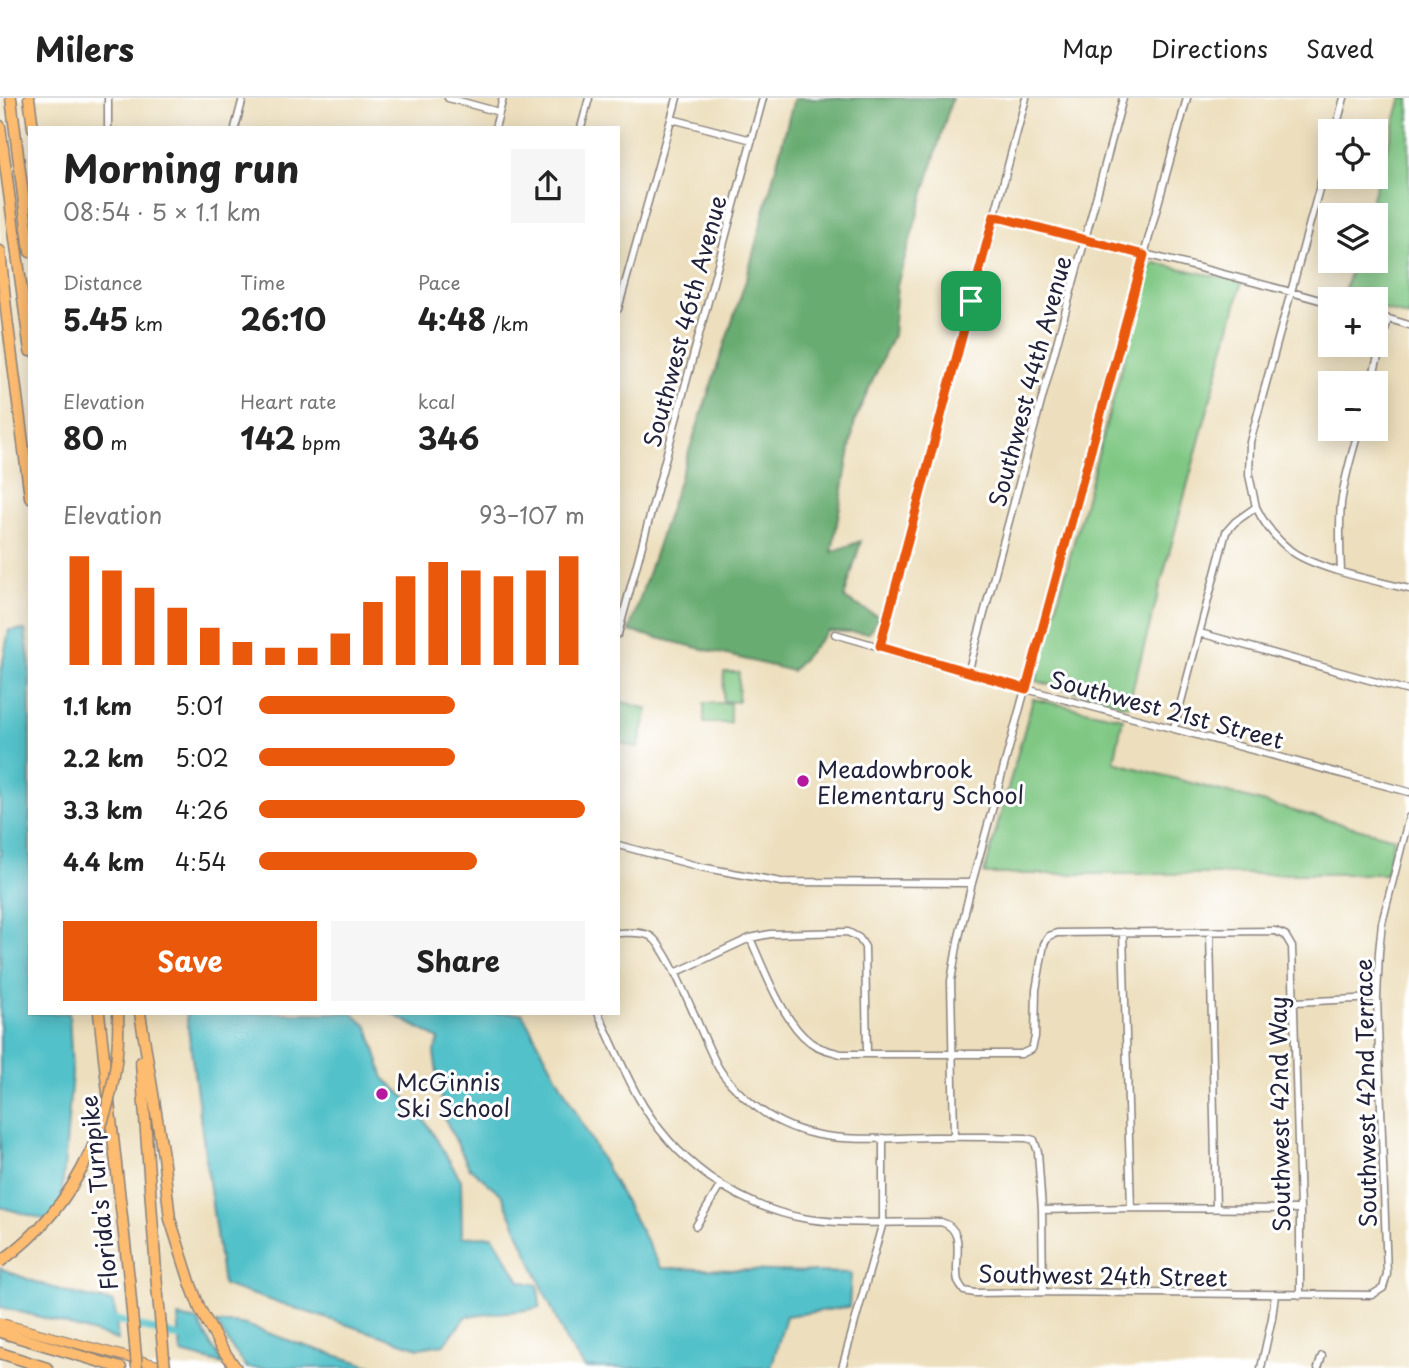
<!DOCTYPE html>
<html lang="en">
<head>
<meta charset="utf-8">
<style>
	:root { --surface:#fff; --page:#f6f6f6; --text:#222; --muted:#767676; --line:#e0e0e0; --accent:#ea580c }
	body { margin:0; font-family:"Playpen Sans",sans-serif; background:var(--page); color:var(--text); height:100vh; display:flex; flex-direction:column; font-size:26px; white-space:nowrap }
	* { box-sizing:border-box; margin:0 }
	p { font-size:23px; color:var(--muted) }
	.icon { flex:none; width:38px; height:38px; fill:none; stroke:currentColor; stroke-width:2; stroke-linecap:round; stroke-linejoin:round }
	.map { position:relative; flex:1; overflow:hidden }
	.details { position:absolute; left:28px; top:28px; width:592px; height:889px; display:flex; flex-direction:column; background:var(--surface); border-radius:0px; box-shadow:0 4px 18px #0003 }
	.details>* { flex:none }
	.controls { position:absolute; left:1318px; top:21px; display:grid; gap:14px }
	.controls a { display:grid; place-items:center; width:70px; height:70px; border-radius:0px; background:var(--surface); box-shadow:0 4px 18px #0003; font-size:35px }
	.pin { position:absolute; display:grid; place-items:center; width:60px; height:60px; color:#fff; margin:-30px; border-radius:14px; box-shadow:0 4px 10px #0006 }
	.round { display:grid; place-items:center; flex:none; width:74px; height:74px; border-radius:0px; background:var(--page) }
	.summary { display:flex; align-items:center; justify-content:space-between; height:119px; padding:0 35px }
	h1 { font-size:38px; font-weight:700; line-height:52px }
	.stats { display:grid; grid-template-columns:repeat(3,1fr); gap:10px; height:119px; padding:7px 35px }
	.stats div { display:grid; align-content:center }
	.stats b { font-size:30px; font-weight:700 }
	.stats small { font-size:19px; font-weight:400 }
	.stats p { font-size:19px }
	.chart { height:196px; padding:14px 35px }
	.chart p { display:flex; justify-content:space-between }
	.chart svg { width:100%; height:126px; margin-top:7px; stroke:var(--accent); stroke-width:6 }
	.primary-button { display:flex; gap:14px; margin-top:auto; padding:14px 35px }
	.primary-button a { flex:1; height:80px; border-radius:0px; background:var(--accent); color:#fff; font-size:28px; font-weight:700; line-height:80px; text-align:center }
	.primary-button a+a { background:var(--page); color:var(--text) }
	ul { padding:0 35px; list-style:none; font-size:23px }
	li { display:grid; grid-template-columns:112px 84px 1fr; align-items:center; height:52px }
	li i { height:18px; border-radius:9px; background:var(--accent) }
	header { display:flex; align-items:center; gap:42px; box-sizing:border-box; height:98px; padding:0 35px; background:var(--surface); border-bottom:2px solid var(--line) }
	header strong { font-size:33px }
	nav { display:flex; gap:38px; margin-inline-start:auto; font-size:24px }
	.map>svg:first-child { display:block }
</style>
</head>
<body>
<header>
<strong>Milers</strong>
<nav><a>Map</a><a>Directions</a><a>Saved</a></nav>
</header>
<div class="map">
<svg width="1409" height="1270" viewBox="0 0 1409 1270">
	<rect width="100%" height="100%" fill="#fff"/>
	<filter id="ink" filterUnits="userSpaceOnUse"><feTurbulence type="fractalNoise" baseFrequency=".0143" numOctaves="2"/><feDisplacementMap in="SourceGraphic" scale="14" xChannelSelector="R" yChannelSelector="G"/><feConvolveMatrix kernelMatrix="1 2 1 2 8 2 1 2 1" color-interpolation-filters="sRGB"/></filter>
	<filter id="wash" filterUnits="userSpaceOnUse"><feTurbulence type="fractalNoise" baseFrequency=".00686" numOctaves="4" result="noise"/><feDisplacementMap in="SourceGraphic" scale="28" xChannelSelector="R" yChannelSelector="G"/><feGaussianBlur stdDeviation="1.57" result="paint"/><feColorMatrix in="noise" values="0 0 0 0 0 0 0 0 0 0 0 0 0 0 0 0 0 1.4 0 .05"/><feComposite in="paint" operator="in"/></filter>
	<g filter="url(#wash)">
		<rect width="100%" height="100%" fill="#eddfbd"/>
		<path fill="#7fc783" stroke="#50745f" stroke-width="2" d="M 1402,0 L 1409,0 L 1409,219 L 1376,209 L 1376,201 L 1348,201 L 1342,199 L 1354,163 L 1376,163 L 1376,117 L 1367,117 Z
			M 1155,165 L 1242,184 L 1128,608 L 1036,583 L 1149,169 Z
			M 724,574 L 739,574 L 738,603 L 736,604 L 723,603 Z
			M 1033,601 L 1123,620 L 1114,664 L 1394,740 L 1386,776 L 984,776 Z
			M 618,603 L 648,611 L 638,650 L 618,644 Z
			M 704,605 L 730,605 L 730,625 L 704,625 Z"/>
		<path fill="#67ac71" stroke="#446756" stroke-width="2" d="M 794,0 L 952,0 L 897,187 L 893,237 L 855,322 L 832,454 L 861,443 L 844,500 L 879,519 L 869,535 L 828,533 L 792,573 L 629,533 L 747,179 Z"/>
		<path fill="#53c1c9" stroke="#3a7282" stroke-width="2" d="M 9,532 L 25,532 L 30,566 L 30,915 L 69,915 L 72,975 L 60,1119 L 54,1124 L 0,1109 L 0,578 Z
			M 186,915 L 352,915 L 368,929 L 384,980 L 418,1011 L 461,1082 L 462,1139 L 493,1138 L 520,1183 L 538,1187 L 540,1209 L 527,1212 L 467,1218 L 444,1246 L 419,1250 L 223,1187 Z
			M 391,915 L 522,915 L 661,1170 L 851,1175 L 849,1209 L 786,1218 L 771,1270 L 585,1270 L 566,1243 L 502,1097 L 469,1069 L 444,1019 L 434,955 L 439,941 Z
			M 0,1170 C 37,1186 74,1198 114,1204 L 118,1242 L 44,1220 L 0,1209 Z
			M 178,1219 L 198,1223 L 211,1247 L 224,1266 L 181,1255 Z
			M 216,1225 L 235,1225 L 246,1227 L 296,1245 L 377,1270 L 247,1270 L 232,1250 Z"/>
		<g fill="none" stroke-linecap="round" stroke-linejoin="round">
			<path stroke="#53c1c9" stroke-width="8" d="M 108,1220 L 190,1242"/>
		</g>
	</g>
	<g filter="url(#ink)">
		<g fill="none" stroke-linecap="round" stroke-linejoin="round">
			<defs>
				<path id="street" d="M 108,0 L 108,30
					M 448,0 L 499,14
					M 672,21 L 752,42
					M 235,30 L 243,0
					M 495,30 L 503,0
					M 581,30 L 589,0
					M 1335,33 L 1344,0
					M 994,118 C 1106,147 1219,173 1330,205
					M 618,211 L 677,0
					M 1376,217 L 1409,227
					M 1371,285 L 1388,221
					M 1256,409 C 1264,426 1275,440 1290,452 C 1314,471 1377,483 1409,491
					M 1341,473 C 1340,451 1339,428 1341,406 C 1344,381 1352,356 1359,331
					M 1200,535 L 1409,593
					M 618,536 L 763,0
					M 835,536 L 1026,591 L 1409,694
					M 880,548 L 1026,0
					M 968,575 L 1123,0
					M 1174,630 L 1226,434 L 1235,424 L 1256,409 L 1249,377 L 1250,344 L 1330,51
					M 618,747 L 701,769 L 781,784 L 972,785
					M 1123,834 L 1131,1110
					M 1210,834 L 1216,1110
					M 618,835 C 627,835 641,833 650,838 C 669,848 703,941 716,965 C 720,974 728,983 735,990 C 793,1051 854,1041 929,1039 C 961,1038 993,1039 1026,1040 L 1034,1042 L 1038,1054 L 1042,1112 L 1043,1194
					M 750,840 C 764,871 783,924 810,944 C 819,951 830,953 841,956 L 1021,956 L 1032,951 L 1035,939 L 1036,892 L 1044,846 L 1049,838 L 1057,835 L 1275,833 L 1285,837 L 1292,849 L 1300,1111 L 1300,1197
					M 675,875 L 750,840 L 770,836 L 848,834 L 859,840 L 865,849 L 867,955
					M 1295,904 L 1377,900
					M 598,915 C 611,942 623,971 637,997 C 672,1061 736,1109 808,1121 C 849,1127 899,1124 941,1124 C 968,1132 953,1163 958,1183 C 959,1186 962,1190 964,1193 L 975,1195 L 1043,1194 L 1372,1197 L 1383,1190 L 1387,1176 L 1377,900 L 1379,854 L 1382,825 L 1409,719
					M 954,1038 L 951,883 L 958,843 L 972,785 L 1187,0
					M 1042,1112 L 1131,1110 L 1300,1111
					M 696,1128 L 720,1088
					M 842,1270 L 883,1124 L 883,1040
					M 1261,1270 L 1272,1220 L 1275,1196
					M 1318,1270 L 1322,1258"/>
				<path id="primary" d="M 0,1225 L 168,1270"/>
				<path id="highway" d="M 11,0 L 30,154
					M 29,0 L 33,30
					M 0,28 L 30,253
					M 0,153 L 7,220 L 30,399
					M 99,915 L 129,1181
					M 140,915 L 163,1058 L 170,1121 L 191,1187 L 200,1211 L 220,1248 L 236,1270
					M 141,964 L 157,1188
					M 0,1234 L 121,1270
					M 0,1255 L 47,1270"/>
			</defs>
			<use href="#street" stroke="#88807c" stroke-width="9"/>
			<use href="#primary" stroke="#88807c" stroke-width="11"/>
			<use href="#highway" stroke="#88807c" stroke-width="13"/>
			<use href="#street" stroke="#fff" stroke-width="6"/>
			<use href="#primary" stroke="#fdbc70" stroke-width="9"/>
			<use href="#highway" stroke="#fdbc70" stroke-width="10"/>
			<defs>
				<path id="highway-bridge" d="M 0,1164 C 79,1108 122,1011 118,915
					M 129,1181 L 137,1270
					M 157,1188 L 165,1270"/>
			</defs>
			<use href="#highway-bridge" stroke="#88807c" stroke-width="13" stroke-linecap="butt"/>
			<use href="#highway-bridge" stroke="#fdbc70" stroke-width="10"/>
		</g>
	</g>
	<g fill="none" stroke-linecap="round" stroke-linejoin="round" filter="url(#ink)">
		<defs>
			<path id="route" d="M 994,118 L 1144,157 L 1026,591 L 880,548 Z"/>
		</defs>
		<use href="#route" stroke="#fff" stroke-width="14"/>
		<use href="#route" stroke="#ea580c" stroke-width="9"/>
	</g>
	<g fill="#b5179e" stroke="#fff" stroke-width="2.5">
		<circle cx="803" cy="683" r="7"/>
		<circle cx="382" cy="996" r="7"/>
	</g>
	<g text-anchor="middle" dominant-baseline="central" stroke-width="6" stroke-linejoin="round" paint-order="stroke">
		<g font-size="23" fill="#22223b" stroke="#fff">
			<text transform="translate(684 223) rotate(-75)">Southwest 46th Avenue</text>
			<text transform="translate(1029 283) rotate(-75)">Southwest 44th Avenue</text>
			<text transform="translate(1167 611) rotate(15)">Southwest 21st Street</text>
			<text transform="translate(1365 995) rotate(-91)">Southwest 42nd Terrace</text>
			<text transform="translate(1279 1016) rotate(-91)">Southwest 42nd Way</text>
			<text transform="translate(98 1095) rotate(-96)">Florida's Turnpike</text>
			<text transform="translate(1103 1177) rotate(1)">Southwest 24th Street</text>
		</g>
		<g font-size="23" fill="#22223b" stroke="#fff" text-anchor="start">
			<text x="817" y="670">Meadowbrook<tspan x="817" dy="26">Elementary School</tspan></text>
			<text x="396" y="983">McGinnis<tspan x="396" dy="26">Ski School</tspan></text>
		</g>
	</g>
</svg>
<div class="controls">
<a><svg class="icon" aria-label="locate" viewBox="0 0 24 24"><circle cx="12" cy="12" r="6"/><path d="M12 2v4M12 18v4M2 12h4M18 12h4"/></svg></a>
<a><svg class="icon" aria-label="layers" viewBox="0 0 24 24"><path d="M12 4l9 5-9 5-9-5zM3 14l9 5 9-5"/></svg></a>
<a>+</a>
<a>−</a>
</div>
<div class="pin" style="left:971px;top:203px;background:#1e9e55"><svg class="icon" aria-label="arrive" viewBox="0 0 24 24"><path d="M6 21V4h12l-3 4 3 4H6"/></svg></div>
<section class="details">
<div class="summary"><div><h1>Morning run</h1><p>08:54 · 5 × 1.1 km</p></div><a class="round"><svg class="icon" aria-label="share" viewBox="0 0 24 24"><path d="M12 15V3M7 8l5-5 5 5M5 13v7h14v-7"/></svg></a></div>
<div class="stats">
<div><p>Distance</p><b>5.45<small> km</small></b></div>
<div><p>Time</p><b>26:10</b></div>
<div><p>Pace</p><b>4:48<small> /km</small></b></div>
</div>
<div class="stats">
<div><p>Elevation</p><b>80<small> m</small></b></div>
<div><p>Heart rate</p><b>142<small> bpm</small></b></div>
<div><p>kcal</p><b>346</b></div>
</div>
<div class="chart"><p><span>Elevation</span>93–107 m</p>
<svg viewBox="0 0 160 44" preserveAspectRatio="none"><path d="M5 44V6M15 44V11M25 44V17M35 44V24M45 44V31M55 44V36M65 44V38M75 44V38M85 44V33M95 44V22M105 44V13M115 44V8M125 44V11M135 44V13M145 44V11M155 44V6"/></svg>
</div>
<ul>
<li><b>1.1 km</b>5:01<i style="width:60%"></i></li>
<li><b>2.2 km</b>5:02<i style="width:60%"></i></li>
<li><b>3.3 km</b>4:26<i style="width:100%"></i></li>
<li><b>4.4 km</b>4:54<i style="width:67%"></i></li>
</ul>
<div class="primary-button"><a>Save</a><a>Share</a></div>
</section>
</div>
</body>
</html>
